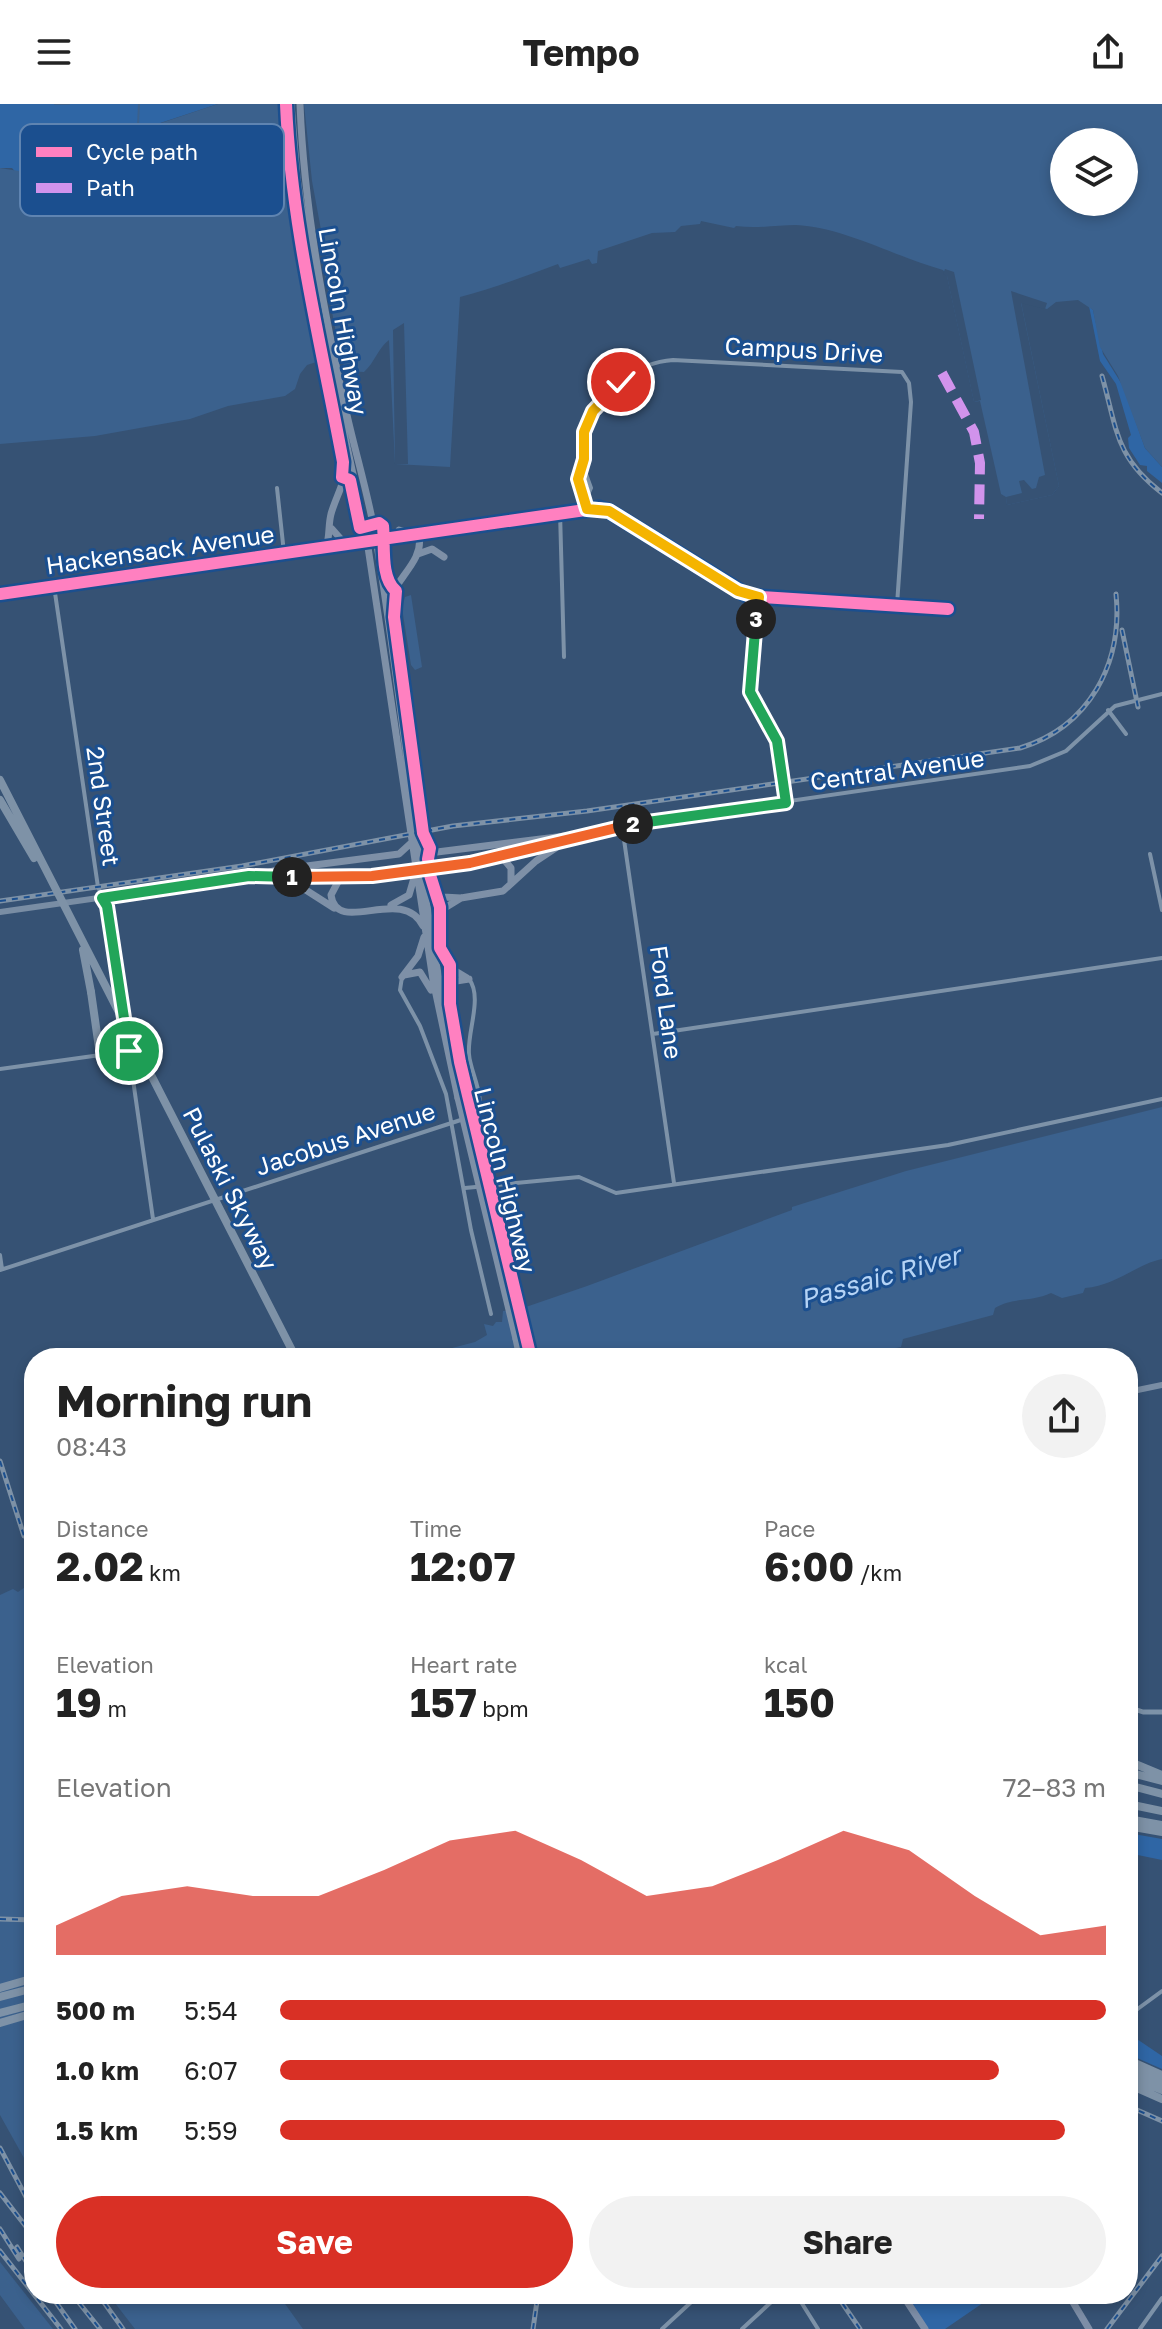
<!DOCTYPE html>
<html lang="en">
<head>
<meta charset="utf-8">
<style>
	:root { --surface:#fff; --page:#f2f2f2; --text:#222; --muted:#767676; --accent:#d93025 }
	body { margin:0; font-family:"Golos Text",sans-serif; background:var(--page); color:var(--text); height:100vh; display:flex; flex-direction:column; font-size:30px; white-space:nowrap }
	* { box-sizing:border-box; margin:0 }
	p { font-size:26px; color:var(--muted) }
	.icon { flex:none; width:44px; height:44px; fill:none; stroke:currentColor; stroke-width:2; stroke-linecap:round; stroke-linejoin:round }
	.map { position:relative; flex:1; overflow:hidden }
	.sheet { position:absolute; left:24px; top:1244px; width:1114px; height:956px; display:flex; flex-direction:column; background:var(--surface); border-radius:32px; box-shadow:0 4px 12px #0003 }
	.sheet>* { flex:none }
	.tools { position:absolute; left:1050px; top:24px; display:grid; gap:16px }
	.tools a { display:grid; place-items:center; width:88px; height:88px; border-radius:50%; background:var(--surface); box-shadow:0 4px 12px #0003; font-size:40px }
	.pin { position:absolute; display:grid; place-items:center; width:68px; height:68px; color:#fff; margin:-34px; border:4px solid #fff; border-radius:50%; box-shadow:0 2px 8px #0007 }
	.km { position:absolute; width:40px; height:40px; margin:-20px; border-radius:50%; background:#222; color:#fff; font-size:22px; line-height:40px; text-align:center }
	.round { display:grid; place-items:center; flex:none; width:84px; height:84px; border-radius:42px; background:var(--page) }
	.headline { display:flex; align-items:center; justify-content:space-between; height:136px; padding:0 32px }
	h1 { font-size:44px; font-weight:700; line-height:60px }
	.metrics { display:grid; grid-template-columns:repeat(3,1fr); gap:12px; height:136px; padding:8px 32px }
	.metrics div { display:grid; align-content:center }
	.metrics b { font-size:40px; font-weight:700 }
	.metrics small { font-size:22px; font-weight:400 }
	.metrics p { font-size:22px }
	.chart { height:224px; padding:16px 32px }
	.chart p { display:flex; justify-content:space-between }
	.chart svg { width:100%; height:144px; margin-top:8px; fill:var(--accent); opacity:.7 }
	.button { display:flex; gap:16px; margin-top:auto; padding:16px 32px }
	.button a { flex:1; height:92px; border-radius:48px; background:var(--accent); color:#fff; font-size:32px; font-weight:700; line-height:92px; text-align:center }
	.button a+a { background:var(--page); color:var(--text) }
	ul { padding:0 32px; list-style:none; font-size:26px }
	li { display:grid; grid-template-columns:128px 96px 1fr; align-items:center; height:60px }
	li i { height:20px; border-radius:10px; background:var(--accent) }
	header { display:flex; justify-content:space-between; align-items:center; height:104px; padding:0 32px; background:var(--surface); font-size:36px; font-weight:700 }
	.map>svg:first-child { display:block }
</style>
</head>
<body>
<header><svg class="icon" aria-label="menu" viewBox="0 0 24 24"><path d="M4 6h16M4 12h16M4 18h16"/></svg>Tempo<svg class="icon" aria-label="share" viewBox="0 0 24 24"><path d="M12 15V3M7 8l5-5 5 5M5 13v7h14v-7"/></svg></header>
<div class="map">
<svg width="1162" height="2225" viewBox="0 0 1162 2225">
	<rect width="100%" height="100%" fill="#365274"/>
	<path fill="#2f66a5" d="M 0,0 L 218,0 L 151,22 L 132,23 L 55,94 L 48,96 L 36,91 L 12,64 L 0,64 Z
		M 1089,202 L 1093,206 L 1103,250 L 1123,282 L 1145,344 L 1162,363 L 1162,379 L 1147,367 L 1147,362 L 1140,361 L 1129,344 L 1128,334 L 1131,331 L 1116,280 L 1100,257 Z
		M 1128,1729 L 1162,1735 L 1162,1756 L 1128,1749 Z
		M 1128,1929 L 1162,1952 L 1162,1965 L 1128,1950 Z
		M 903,2190 L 996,2190 L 945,2225 L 925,2225 Z"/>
	<path fill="#3b618d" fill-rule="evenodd" d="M 218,0 L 1162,0 L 1162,363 L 1145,344 L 1118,272 L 1100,243 L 1093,206 L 1078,196 L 1056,198 L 1047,205 L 1021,198 L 1059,382 L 1052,391 L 1007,401 L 1006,393 L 1001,390 L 980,297 L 974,298 L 947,172 L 943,166 C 896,153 843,123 796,121 C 777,121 757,125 736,122 L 734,124 L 701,117 L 700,120 L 681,122 L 675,128 L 652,129 L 598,147 L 597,159 L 592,160 L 589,155 L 560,164 L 558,160 C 526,172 494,184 460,193 L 450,363 L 395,360 L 389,236 C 378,244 375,258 364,268 L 345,267 L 341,250 L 307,261 L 300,270 L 295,285 L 285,292 L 228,302 L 190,315 L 95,332 L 0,340 L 0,64 L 25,68 L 36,81 L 37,91 L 48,96 L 57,90 L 57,71 L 133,23 L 152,22 ZM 1064,38 L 1124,38 L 1124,98 L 1064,98 Z
		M 411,491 L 422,563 L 415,566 L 411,561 L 402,504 L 405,493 Z
		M 1162,1003 L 1162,1155 C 1137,1160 1115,1182 1085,1184 L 1083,1189 L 1062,1194 L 1051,1189 C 1033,1198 1012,1193 995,1204 L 993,1211 L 903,1235 L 901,1243 L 869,1249 L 864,1254 L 414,1254 L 475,1238 L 487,1231 L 484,1220 L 493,1222 L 496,1218 L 502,1218 L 503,1207 L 520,1205 L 587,1182 L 792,1106 L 792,1103 L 906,1067 Z
		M 34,1477 L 34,2072 L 0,2011 L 0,1491 L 13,1485 L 18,1488 Z
		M 0,2158 L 53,2225 L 25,2225 L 0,2191 Z
		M 108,2190 L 278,2190 L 303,2225 L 135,2225 Z"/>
	<path fill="#365274" d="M 285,0 L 304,0 L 312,77 L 326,153 L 325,171 L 344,271 L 339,255 L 321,261 L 293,97 Z
		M 945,165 L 954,168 L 981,296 L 974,298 L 947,172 L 943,170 Z
		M 1011,187 L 1047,199 L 1045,205 L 1021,199 L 1059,382 L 1052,391 L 1007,401 L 1006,393 L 1022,389 L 1019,377 L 1024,376 L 1032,385 L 1036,384 L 1039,373 L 1045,371 Z
		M 404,219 L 408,360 L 395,360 L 393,226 Z"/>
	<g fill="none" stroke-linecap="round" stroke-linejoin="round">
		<path stroke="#3b618d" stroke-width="2" d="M 55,0 L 69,0
			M 138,22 L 139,0"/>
		<path stroke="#7d92a8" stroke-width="4" d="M 583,362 L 591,384 L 586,395
			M 277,384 L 284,449
			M 587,405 C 586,394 577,386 578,375 C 579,369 583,364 584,357 C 585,344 581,333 586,320 C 598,287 638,258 673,256 L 902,268 L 909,279 L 911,298 L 897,501
			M 560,408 L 564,553
			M 331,441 L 371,429 L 436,426
			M 54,482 L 98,783 L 107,802 L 124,911
			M 0,490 L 599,404 L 609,407 L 748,492 L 948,505
			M 759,493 L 750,588 L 777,637 L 786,698
			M 1108,606 L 1126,630
			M 622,722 L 674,1079
			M 576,731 L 638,719 L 1030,662 L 1066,647 L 1115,602 L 1162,590
			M 1150,750 L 1162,806
			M 503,751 L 556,736
			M 402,873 L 400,886 L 420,922 L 446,990 L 471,1126 L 491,1210
			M 126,927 L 153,1115
			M 653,930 L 1162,854
			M 0,965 L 129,947
			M 465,1084 L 579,1073 L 616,1089 L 948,1041 L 1162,995
			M 0,1151 L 2,1165
			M 0,1166 L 476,1011 C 487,995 470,968 469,950 C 467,928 483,893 469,875
			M 1128,1912 L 1162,1887
			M 796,2190 L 818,2225
			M 662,2225 L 700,2190
			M 742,2225 L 780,2190
			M 1140,2225 L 1162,2194"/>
		<path stroke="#7d92a8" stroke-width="5" d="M 1128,1603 L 1143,1608 L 1162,1608"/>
		<path stroke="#798da4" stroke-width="6" d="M 433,764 L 501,752
			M 0,808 L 260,771 L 340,774 L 403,768
			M 1128,1288 L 1162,1281"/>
		<path stroke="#7d8ea7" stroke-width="7" d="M 902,2190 L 925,2225
			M 1068,2190 L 1089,2225"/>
		<path stroke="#7e90a7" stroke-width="7" d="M 291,0 L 297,74 L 318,209 L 366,430 L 433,876 L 458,994
			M 300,0 C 304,104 324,210 347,311 C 357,355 370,397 377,441 C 407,624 420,812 463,993
			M 332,425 L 347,442
			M 326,444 C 330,432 328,422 331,410 C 336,392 346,378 346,358
			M 418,450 L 432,445 L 444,453
			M 388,499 C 395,475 424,457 419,432 L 399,426
			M 421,742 L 437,748 L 573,731
			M 501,752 L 511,764 L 511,779
			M 260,771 L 276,766 L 399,750 L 411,739
			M 262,772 L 298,781 L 334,804
			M 340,774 L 331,791 C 337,833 402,780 423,822
			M 428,777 L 435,790 L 443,793 L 461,794 L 503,787 L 536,757 L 575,731
			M 391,801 L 409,791 L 414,774
			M 434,826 L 443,805 L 461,794
			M 438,848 L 447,862 L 467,874
			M 404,871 L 420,868 L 431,886
			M 402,873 L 418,852 L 424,833
			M 447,897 L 450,878 L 469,875
			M 521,1234 L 526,1254
			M 516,1235 L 520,1254"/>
		<path stroke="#7e92a7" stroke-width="8" d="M 91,888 L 100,951
			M 1128,1657 L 1162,1671
			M 1128,1668 L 1162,1677
			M 1128,1681 L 1162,1690
			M 1128,1700 L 1162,1707
			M 1128,1715 L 1162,1721
			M 1128,1722 L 1162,1728
			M 0,1884 L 34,1874
			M 0,1893 L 34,1884
			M 0,1909 L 34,1900
			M 0,1919 L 34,1909
			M 1128,1956 L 1162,1971
			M 1128,1965 L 1162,1979
			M 1128,1972 L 1162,1986
			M 1128,1980 L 1162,1995"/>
		<defs>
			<path id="rail" d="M 1102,272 C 1117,325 1115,353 1162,389
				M 1122,526 L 1138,603
				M 0,797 L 242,762 L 453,722 L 587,707 L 1020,644 C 1089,623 1123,560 1116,490
				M 0,1357 L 24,1432
				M 0,1815 L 34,1816
				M 1128,2002 L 1162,2017
				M 0,2044 L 34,2108
				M 0,2089 L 34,2133
				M 0,2125 L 19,2155
				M 17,2143 L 34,2170
				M 0,2147 L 61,2225
				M 50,2190 L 75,2225
				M 72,2190 L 100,2225
				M 98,2190 L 123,2225
				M 836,2190 L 860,2225
				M 533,2225 L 538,2190
				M 1107,2225 L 1162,2152"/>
		</defs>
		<use href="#rail" stroke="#7e92a7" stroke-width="5"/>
		<use href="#rail" stroke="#1b4f8f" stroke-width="2" stroke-dasharray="6" stroke-linecap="butt"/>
		<path stroke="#798da4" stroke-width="6" d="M 403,768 L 433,764"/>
		<path stroke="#7e90a7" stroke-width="7" d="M 463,993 L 521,1234
			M 458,994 L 516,1235"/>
		<path stroke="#7e92a7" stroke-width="8" d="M 0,676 L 296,1254
			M 0,696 L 34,754
			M 83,846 L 91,888"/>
		<path stroke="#d193ec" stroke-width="10" stroke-dasharray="20 10" stroke-linecap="butt" d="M 942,269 L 974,328 L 980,359 L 979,415"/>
		<defs>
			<path id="cycleway" d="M 286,0 C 291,121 321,239 343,358 L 342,373 L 350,376 L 360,424 L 379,419 L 383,422 C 385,440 380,474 396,487 L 394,513 L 423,729 L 430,744 L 428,755 L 430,771 L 440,803 L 440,844 L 450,861 L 450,900 L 460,958 L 531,1254
				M 0,490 L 599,404 L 609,407 L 748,492 L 948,505"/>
		</defs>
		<use href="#cycleway" stroke="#1b4f8f" stroke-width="17"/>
		<use href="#cycleway" stroke="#ff80c0" stroke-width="12"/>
	</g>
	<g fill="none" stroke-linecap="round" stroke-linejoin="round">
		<defs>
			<path id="split-1" d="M 129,947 L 107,802 L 102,794 L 249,772 L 292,773"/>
			<path id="split-2" d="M 292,773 L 372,772 L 470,759 L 633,720"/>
			<path id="split-3" d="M 633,720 L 786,699 L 777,637 L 750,588 L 756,515"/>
			<path id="split-4" d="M 621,278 L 593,307 L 584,328 L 584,355 L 578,375 L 587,405 L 609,407 L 738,487 L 759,493 L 756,515"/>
		</defs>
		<use href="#split-1" stroke="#fff" stroke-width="16"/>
		<use href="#split-2" stroke="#fff" stroke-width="16"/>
		<use href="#split-3" stroke="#fff" stroke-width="16"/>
		<use href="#split-4" stroke="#fff" stroke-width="16"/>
		<use href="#split-1" stroke="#22a559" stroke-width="10"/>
		<use href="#split-2" stroke="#f0652b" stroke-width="10"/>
		<use href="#split-3" stroke="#22a559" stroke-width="10"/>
		<use href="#split-4" stroke="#f5b400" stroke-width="10"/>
	</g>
	<g text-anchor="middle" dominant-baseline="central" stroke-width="6" stroke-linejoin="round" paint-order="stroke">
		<g font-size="24" fill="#fff" stroke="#1b4f8f">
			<text transform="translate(344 217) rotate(80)">Lincoln Highway</text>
			<text transform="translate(804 245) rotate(3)">Campus Drive</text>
			<text transform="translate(160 445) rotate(-8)">Hackensack Avenue</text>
			<text transform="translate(897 665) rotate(-8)">Central Avenue</text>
			<text transform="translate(104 702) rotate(82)">2nd Street</text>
			<text transform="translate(667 898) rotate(82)">Ford Lane</text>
			<text transform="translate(345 1034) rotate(-18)">Jacobus Avenue</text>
			<text transform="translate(506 1076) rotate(76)">Lincoln Highway</text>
			<text transform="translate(231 1084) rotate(63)">Pulaski Skyway</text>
		</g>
		<g font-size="26" font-style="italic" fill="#b5d3f5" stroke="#1b4f8f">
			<text transform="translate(880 1173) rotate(-16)">Passaic River</text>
		</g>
	</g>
	<rect x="20" y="20" width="264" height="92" rx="12" fill="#1b4f8f" stroke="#5f84b1" stroke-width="2"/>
	<rect x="36" y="43" width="36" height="10" fill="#ff80c0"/>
	<rect x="36" y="79" width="36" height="10" fill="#d193ec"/>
	<g font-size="22" fill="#fff">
		<text x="86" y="56">Cycle path</text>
		<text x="86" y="92">Path</text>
	</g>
</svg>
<div class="tools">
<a><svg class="icon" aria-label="layers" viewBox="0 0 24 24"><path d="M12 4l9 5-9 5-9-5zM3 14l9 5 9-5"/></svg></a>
</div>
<div class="pin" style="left:129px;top:947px;background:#1e9e55"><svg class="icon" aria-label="arrive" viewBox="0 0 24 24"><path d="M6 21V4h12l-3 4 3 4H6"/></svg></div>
<div class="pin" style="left:621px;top:278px;background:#d93025"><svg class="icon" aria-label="check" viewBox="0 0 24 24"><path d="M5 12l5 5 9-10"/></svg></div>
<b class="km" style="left:292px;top:773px">1</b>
<b class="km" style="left:633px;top:720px">2</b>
<b class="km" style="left:756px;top:515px">3</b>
<section class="sheet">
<div class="headline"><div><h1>Morning run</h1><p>08:43</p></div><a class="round"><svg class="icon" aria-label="share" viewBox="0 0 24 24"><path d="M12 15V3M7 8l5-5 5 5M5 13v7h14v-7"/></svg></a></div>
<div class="metrics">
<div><p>Distance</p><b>2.02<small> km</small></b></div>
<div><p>Time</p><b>12:07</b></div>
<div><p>Pace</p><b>6:00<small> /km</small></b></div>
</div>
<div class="metrics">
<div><p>Elevation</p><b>19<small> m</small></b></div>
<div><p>Heart rate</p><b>157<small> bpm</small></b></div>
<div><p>kcal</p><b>150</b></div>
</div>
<div class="chart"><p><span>Elevation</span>72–83 m</p>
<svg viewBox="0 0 160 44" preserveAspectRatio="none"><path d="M0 44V35L10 26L20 23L30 26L40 26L50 18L60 9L70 6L80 15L90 26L100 23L110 15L120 6L130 12L140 26L150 38L160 35V44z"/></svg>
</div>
<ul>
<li><b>500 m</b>5:54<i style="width:100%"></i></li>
<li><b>1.0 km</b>6:07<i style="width:87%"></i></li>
<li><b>1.5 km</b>5:59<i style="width:95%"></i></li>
</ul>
<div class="button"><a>Save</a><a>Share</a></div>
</section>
</div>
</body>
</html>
